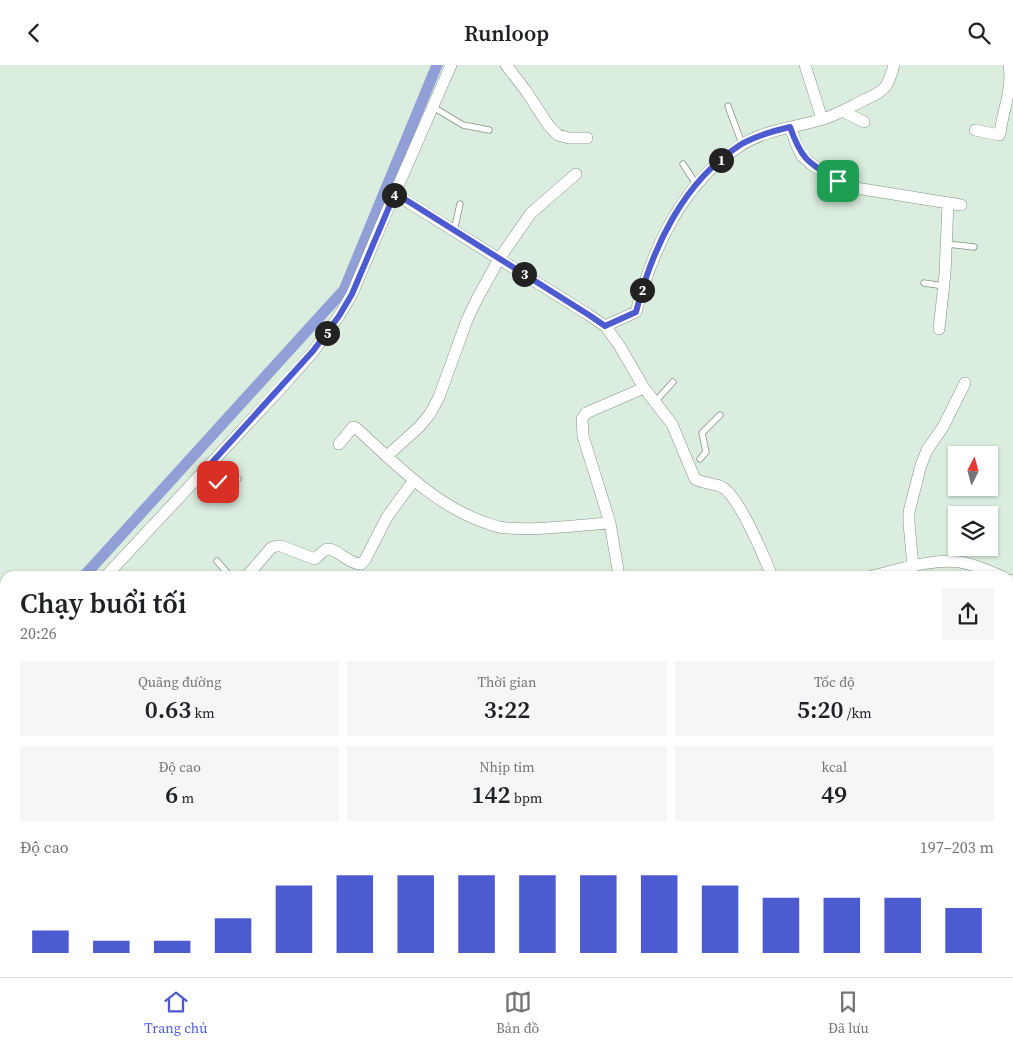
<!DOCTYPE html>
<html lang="vi">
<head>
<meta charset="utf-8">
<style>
	:root { --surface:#fff; --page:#f6f6f6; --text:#202124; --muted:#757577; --line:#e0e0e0; --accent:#4d5bd1 }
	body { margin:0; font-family:"Source Serif 4",serif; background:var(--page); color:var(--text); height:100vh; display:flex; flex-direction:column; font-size:19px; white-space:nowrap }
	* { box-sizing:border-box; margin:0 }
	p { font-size:16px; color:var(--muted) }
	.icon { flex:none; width:28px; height:28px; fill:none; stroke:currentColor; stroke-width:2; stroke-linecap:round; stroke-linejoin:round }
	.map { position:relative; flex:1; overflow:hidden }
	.side { position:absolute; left:0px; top:506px; width:1014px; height:406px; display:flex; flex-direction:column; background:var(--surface); border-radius:15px 15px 0 0; box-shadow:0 1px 4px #0004 }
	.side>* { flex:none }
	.needle { width:32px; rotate:6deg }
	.buttons { position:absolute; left:948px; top:381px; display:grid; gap:10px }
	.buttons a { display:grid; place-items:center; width:50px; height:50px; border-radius:0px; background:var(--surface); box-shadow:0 1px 4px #0004; font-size:25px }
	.pin { position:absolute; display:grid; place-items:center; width:42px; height:42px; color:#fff; margin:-21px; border-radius:10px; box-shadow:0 2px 8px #0006 }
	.km { position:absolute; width:25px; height:25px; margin:-12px; border-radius:50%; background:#222; color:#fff; font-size:14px; line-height:25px; text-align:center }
	.round { display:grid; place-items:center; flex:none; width:52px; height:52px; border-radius:0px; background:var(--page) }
	.overview { display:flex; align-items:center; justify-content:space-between; height:85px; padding:0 20px }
	h1 { font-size:28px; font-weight:600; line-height:38px }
	.figures { display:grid; grid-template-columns:repeat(3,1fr); gap:8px; height:85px; padding:5px 20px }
	.figures div { display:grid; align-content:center; border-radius:0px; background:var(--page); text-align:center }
	.figures b { font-size:25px; font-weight:600 }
	.figures small { font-size:14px; font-weight:400 }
	.figures p { font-size:14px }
	.chart { height:140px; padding:10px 20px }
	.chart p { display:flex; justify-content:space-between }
	.chart svg { width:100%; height:90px; margin-top:5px; stroke:var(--accent); stroke-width:6 }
	header { display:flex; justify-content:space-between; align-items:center; height:65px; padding:0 20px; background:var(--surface); font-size:22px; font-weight:600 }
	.menu { display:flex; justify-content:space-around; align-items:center; height:70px; border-top:1px solid var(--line); background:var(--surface); font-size:14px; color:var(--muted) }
	.menu a { display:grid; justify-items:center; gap:2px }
	.menu .selected { color:var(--accent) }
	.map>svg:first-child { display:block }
</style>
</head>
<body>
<header><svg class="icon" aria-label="back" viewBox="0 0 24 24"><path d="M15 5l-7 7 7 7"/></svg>Runloop<svg class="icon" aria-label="search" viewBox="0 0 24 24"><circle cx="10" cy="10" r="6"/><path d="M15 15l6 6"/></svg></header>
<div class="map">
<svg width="1013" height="912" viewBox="0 0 1013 912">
	<rect width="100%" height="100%" fill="#dbeddf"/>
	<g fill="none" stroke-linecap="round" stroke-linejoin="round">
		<path stroke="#919fd7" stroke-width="11" d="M 84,511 L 344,225 L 437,0
			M 0,689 L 5,671"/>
		<defs>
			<path id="service" d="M 728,41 L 742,79
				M 433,42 L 463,60 L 489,65
				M 683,99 L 696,119
				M 454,166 L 460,139
				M 947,179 L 974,182
				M 924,218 L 944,221
				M 654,338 L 673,317
				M 700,394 L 706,387 L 702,368 L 720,350
				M 206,404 L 218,417 L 238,414
				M 217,496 L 230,511"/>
			<path id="minor" d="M 506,0 L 526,26 L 549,61 L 558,70 L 569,73 L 587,73
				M 805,0 L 822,54
				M 842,46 L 864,57
				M 790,62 L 797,81 L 802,91 L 811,99 L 838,116 L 856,123 L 961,140
				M 975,65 L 999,70 L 1000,68 C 1003,45 1013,23 1009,0
				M 395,129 L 589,250 L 605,261 L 619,280 L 644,323 L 672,359 L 695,414 C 704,419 714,418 722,422 C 739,431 764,492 772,511
				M 605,261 L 636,247 C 653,183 682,119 740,81 C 765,64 795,63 823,54 C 837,50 850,42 864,35 C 871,32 881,28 886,21 C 890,15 892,7 894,0
				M 939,264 L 945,209 L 948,138
				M 339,379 L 353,362 L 356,363 C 394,397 432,438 481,456 C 487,458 493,461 499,462 C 531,467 577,460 610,458
				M 387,391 L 419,362 L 430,349 L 439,332 L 467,255 L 477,234 L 499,194 L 531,148 L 576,109
				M 913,502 L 909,458 L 909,447 L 921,400 L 927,385 L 943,362 L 965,318
				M 106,511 L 283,321 L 313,287 L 339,251 L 352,229 L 384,153 L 451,0
				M 247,511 L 271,483 L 276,481 L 281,481 L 315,494 C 318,492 323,485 327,484 C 336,483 349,499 361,499 L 365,495 L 387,452 L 414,415
				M 619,511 L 610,458 L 583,371 L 582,354 L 586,348 L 644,323
				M 872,511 C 898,505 934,493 960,497 C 974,499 988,506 1001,511
				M 1009,515 L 1013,516
				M 0,662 L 5,644
				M 464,908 L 466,912
				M 651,908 L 651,912
				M 719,908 L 720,912
				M 5,912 L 5,904
				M 351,912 L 351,908"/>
		</defs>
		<use href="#service" stroke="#829286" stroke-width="7"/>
		<use href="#minor" stroke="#829286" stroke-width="12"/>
		<use href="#service" stroke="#fff" stroke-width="5.5"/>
		<use href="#minor" stroke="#fff" stroke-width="11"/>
	</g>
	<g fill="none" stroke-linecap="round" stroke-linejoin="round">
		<defs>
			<path id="route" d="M 218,417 L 206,404 L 313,286 L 339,251 L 352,229 L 395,128 L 589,250 L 605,261 L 636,247 C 652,183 683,117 740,80 C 755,71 773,66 790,62 C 802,96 809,98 838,116"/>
		</defs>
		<use href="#route" stroke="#fff" stroke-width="10"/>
		<use href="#route" stroke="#4d5bd1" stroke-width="6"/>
	</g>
</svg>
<div class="buttons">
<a><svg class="needle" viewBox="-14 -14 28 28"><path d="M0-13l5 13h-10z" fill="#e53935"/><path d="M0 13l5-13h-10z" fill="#757577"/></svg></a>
<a><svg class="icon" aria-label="layers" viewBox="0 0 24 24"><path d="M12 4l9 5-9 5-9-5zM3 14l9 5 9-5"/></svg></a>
</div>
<div class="pin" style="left:838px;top:116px;background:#1e9e55"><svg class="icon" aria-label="arrive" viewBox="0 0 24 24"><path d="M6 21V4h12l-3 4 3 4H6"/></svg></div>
<div class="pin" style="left:218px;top:417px;background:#d93025"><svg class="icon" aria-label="check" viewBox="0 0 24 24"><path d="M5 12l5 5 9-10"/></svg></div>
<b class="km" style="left:721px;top:95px">1</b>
<b class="km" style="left:642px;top:225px">2</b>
<b class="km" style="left:524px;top:209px">3</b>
<b class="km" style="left:394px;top:130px">4</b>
<b class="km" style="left:327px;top:268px">5</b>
<section class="side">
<div class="overview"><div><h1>Chạy buổi tối</h1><p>20:26</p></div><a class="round"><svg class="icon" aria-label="share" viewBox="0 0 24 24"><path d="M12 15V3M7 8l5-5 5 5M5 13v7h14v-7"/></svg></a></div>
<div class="figures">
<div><p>Quãng đường</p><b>0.63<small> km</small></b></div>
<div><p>Thời gian</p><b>3:22</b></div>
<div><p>Tốc độ</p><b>5:20<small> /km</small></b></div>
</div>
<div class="figures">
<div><p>Độ cao</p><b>6<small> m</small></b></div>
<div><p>Nhịp tim</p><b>142<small> bpm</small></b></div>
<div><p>kcal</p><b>49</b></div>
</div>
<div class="chart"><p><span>Độ cao</span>197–203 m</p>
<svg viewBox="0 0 160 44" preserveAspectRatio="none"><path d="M5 44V33M15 44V38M25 44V38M35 44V27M45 44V11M55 44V6M65 44V6M75 44V6M85 44V6M95 44V6M105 44V6M115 44V11M125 44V17M135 44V17M145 44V17M155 44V22"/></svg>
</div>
</section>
</div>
<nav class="menu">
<a class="selected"><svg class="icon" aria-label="home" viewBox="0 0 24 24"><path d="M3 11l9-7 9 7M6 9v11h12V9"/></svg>Trang chủ</a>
<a><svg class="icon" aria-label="map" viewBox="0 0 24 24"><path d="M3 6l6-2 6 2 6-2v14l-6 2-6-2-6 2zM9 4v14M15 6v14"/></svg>Bản đồ</a>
<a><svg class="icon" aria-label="saved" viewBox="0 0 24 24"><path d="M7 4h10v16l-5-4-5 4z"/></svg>Đã lưu</a>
</nav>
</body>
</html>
